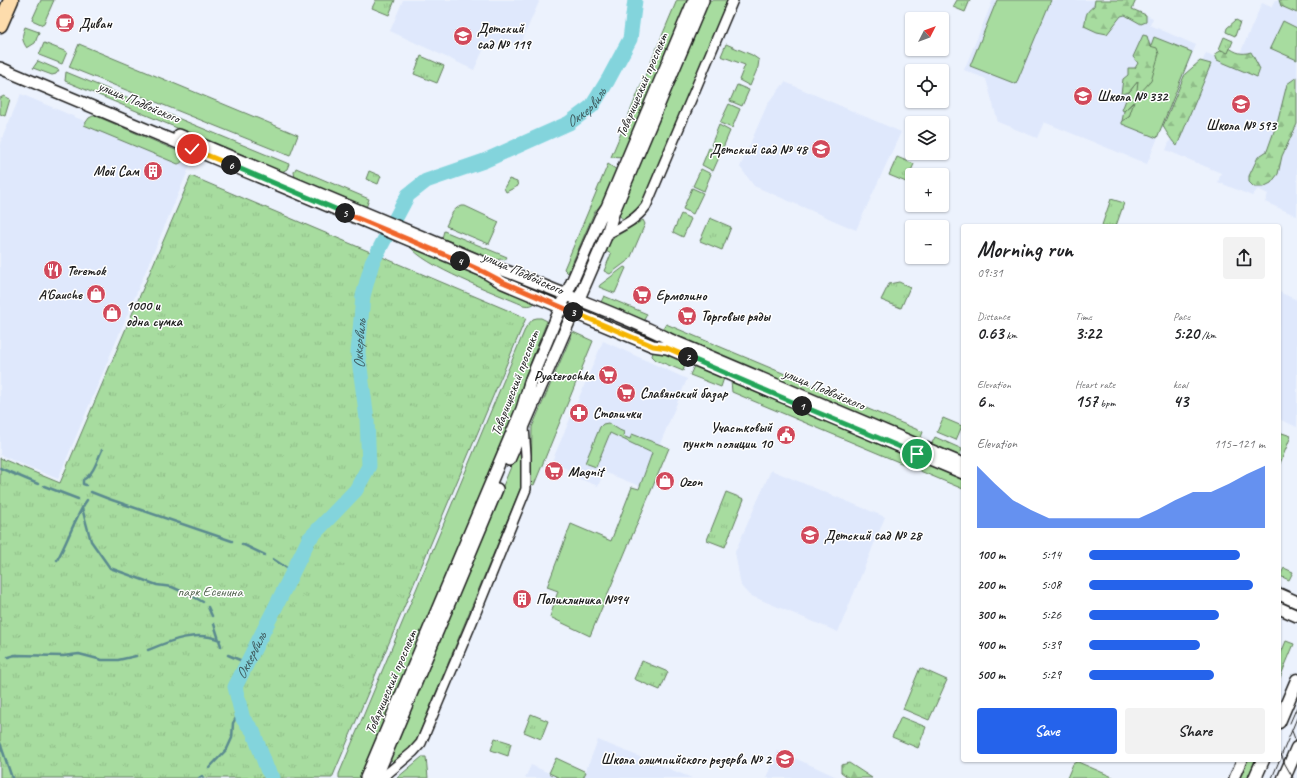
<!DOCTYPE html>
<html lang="en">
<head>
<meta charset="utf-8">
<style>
	:root { --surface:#fff; --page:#f2f2f2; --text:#202124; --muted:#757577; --accent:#2563eb }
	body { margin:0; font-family:Caveat,sans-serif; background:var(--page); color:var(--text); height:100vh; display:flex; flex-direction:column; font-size:15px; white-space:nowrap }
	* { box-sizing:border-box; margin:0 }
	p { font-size:13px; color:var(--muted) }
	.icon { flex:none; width:22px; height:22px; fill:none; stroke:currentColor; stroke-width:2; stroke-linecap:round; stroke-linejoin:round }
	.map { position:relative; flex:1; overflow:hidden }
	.panel { position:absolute; left:961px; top:224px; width:320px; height:538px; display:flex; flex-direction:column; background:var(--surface); border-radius:4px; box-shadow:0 1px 3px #0004 }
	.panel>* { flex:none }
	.needle { width:26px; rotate:48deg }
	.fabs { position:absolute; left:905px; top:12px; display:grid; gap:8px }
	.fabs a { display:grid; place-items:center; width:44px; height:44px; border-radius:4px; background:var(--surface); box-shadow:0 1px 3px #0004; font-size:20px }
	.pin { position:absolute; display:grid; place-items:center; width:34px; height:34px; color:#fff; margin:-17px; border:2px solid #fff; border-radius:50%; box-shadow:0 1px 4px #0007 }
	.km { position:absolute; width:20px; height:20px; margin:-10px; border-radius:50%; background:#222; color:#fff; font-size:11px; line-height:20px; text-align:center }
	.round { display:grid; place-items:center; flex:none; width:42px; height:42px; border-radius:4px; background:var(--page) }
	.overview { display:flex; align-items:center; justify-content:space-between; height:68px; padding:0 16px }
	h1 { font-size:22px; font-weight:700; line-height:30px }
	.metrics { display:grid; grid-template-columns:repeat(3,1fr); gap:6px; height:68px; padding:4px 16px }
	.metrics div { display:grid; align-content:center }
	.metrics b { font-size:17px; font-weight:700 }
	.metrics small { font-size:11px; font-weight:400 }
	.metrics p { font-size:11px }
	.chart { height:112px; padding:8px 16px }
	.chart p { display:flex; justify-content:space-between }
	.chart svg { width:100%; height:72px; margin-top:4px; fill:var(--accent); opacity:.7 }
	.button { display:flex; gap:8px; margin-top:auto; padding:8px 16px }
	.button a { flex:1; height:46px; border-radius:4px; background:var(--accent); color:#fff; font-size:16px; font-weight:700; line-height:46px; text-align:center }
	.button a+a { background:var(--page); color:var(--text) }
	ul { padding:0 16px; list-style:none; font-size:13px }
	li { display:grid; grid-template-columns:64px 48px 1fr; align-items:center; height:30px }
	li i { height:10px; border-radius:5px; background:var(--accent) }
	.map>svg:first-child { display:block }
</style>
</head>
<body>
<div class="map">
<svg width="1297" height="778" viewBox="0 0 1297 778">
	<defs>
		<pattern id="forest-firs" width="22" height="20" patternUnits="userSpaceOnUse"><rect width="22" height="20" fill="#a7dc9f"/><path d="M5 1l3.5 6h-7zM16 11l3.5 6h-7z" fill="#8fbc88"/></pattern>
		<pattern id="park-tufts" width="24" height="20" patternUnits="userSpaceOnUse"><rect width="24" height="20" fill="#a7dc9f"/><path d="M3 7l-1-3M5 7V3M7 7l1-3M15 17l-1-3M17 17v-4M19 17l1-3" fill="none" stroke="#8fbc88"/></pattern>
	</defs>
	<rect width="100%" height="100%" fill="#ecf2fd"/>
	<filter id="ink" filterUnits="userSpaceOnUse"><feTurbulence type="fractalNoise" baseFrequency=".025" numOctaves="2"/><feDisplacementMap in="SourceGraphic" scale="8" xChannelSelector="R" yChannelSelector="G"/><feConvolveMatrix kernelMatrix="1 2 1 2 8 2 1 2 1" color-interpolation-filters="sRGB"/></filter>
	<g filter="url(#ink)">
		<path fill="#dfe8fc" d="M 403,0 L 538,0 L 539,2 L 519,47 L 507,42 L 485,46 L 474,70 L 390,31 Z
			M 993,0 L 1136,0 L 1132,9 L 1153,18 L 1150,25 L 1196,45 L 1147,164 L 1044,122 L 1037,138 L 998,122 L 986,79 L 964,70 Z
			M 1275,0 L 1297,0 L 1297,216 L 1265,202 L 1268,194 L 1258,189 L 1252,196 L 1218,182 L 1221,173 L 1166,150 L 1206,53 L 1235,65 L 1262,3 L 1271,7 Z
			M 785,82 L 901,132 L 856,230 L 754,186 L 740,167 L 767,105 Z
			M 21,94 L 190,166 L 58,479 L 0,455 L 0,143 Z
			M 1279,292 L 1297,300 L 1297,427 L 1279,419 Z
			M 603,341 L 687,379 L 642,487 L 604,472 L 598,486 L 567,474 L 569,470 L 555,464 L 553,459 Z
			M 771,470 L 885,517 L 838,632 L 749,595 L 741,586 L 735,552 Z
			M 598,740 L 692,778 L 583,778 Z
			M 778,751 L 815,767 L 839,778 L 766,778 Z
			M 531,765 L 560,778 L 525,778 Z"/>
		<path fill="#a7dc9f" stroke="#627c5e" d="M 41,0 L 54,0 L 43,25 L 32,20 Z
			M 677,0 L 688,0 L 622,158 L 611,157 Z
			M 709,0 L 728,0 L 642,206 L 627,219 C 622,219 620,218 619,213 Z
			M 997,0 L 1051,0 L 1016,84 L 970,66 Z
			M 1283,21 L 1297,28 L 1297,60 L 1270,48 Z
			M 25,27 L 39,32 L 35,43 L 27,48 C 21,40 22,35 25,27 Z
			M 1154,37 L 1192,52 L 1157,138 L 1122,124 L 1122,122 L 1129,116 L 1133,102 L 1124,111 L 1122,110 L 1129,92 L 1138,81 Z
			M 44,43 L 67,52 L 62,64 L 39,55 Z
			M 79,44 L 298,135 L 290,156 L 69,67 Z
			M 726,44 L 752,55 L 759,60 L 758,67 L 750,86 L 739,80 L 745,65 L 721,56 Z
			M 38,61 L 59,70 L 56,74 L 52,75 L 33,68 Z
			M 66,72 L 289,164 L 287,169 L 282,172 L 65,81 Z
			M 737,85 L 749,90 L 742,106 L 730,101 Z
			M 4,96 L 10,99 L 5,116 L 0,114 L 0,98 Z
			M 729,104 L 740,109 L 732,128 L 720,123 Z
			M 93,116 L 96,116 L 180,152 L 184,157 C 184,160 182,163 178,164 L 84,125 L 89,118 Z
			M 719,125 L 730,131 L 722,150 L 711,145 Z
			M 709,148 L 721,153 L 713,171 L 702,165 Z
			M 608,164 L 617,170 L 605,199 L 594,213 L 568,273 L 564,269 Z
			M 296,168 L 369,199 L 366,208 L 295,178 L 294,172 Z
			M 701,169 L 711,174 L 704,191 L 693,186 Z
			M 509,179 L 517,182 L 518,186 L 506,192 L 504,188 Z
			M 692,188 L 703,193 L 693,214 L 683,209 Z
			M 461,206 L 465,206 L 499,222 L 489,244 L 446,226 C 450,218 452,209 461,206 Z
			M 681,214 L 691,219 L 683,237 L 673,232 Z
			M 643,220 L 645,224 L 630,259 L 610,274 L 604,271 L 611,254 L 606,251 L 610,242 L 615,237 Z
			M 444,231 L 507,257 L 505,260 L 502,259 L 494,260 L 442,238 Z
			M 409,245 L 487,278 L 492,283 L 536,302 C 532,306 529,306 523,305 C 498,294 422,266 409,245 Z
			M 624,267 L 626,268 L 615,293 L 614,293 L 599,287 L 600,285 Z
			M 604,296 L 647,314 L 644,320 L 601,302 Z
			M 537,318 L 541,318 L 547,321 L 523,382 L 520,400 L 361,778 L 339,778 L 339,774 L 526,327 L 533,319 Z
			M 666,324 L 923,432 L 920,440 L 673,337 L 663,329 Z
			M 573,332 L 593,341 L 534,485 L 531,484 L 532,427 Z
			M 653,352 L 670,355 L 686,362 L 683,371 L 656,360 L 652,356 Z
			M 694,366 L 724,378 L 721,387 L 690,375 Z
			M 731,381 L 963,479 L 963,489 L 732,392 Z
			M 943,418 L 962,426 L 956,440 L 937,432 Z
			M 608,423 C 614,426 618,430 624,432 L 623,436 L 630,439 L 632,434 L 669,448 L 590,636 L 550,617 L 558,591 L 547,587 L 571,524 L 611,541 L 632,487 L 639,489 L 652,453 L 610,433 L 596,467 L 585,463 L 600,427 L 603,424 Z
			M 1279,432 L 1291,436 L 1279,466 Z
			M 935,437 L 962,449 L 959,457 L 931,445 Z
			M 518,454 L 522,456 L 521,487 L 416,741 L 413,747 L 393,762 L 390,759 L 515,457 Z
			M 1284,568 L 1293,572 L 1289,580 L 1280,576 Z
			M 1286,641 L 1294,644 L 1279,680 L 1279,658 Z
			M 422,757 L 426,757 L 428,778 L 397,778 Z
			M 556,758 L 586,772 L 583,778 L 560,778 L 549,773 Z
			M 1246,760 L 1255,760 L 1248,778 L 1239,778 Z
			M 1076,762 L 1078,762 L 1115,778 L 1067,778 L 1073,764 Z"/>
		<path fill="url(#forest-firs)" stroke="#627c5e" d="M 1095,0 L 1136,0 L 1132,9 L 1146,15 L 1146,22 L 1141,24 L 1125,15 L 1121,16 L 1107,34 L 1097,32 L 1084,26 C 1087,16 1084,13 1094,6 Z
			M 1279,0 L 1297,0 L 1297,13 L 1281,6 Z
			M 1143,35 L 1147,36 L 1150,46 L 1157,48 L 1159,54 L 1151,81 L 1139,94 L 1137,90 L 1138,81 L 1129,92 L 1121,94 L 1123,79 L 1128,75 L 1128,68 L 1135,68 L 1138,63 L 1133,57 Z
			M 1228,47 C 1236,53 1242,55 1251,52 L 1260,69 L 1257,77 L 1217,60 L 1215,54 Z
			M 1200,61 L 1211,64 L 1177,146 C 1173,143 1165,130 1163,126 L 1185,74 Z
			M 1297,77 L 1297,124 L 1282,156 L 1278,174 L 1271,183 L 1263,187 L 1254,187 L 1249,182 L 1249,176 L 1258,157 L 1267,151 L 1278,120 L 1287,84 Z
			M 1134,102 L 1129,117 L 1122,121 L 1124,111 Z
			M 849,763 L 872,778 L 849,778 L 841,772 L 841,765 Z"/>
		<path fill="url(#park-tufts)" stroke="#627c5e" d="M 376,0 L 395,0 L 389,15 L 372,8 Z
			M 957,0 L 970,0 L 965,12 L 953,7 Z
			M 1236,20 L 1240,22 L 1235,36 L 1226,32 L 1227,28 Z
			M 1224,37 L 1233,41 L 1228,53 L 1219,49 Z
			M 421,56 L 444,66 L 437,83 L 414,74 Z
			M 897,157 L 914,164 L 906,182 L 889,175 Z
			M 369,171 L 381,176 L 378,184 L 366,179 Z
			M 191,176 L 526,318 L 332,778 L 0,778 L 0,458 L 60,483 Z
			M 1111,199 L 1124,203 L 1116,226 L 1104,226 L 1102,225 Z
			M 710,218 L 731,227 L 722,250 L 700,241 Z
			M 899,282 L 910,287 L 901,308 L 881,300 L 889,284 Z
			M 726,492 L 744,499 L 725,547 L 707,540 Z
			M 642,661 L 668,672 L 660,690 L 634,679 Z
			M 920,668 L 947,680 L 929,720 L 903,709 Z
			M 531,714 L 548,721 L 541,739 L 524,732 Z
			M 901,717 L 926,727 L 918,748 L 892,737 Z
			M 495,738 L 511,743 L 508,756 L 491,750 Z"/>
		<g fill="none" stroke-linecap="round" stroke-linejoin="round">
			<path stroke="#5a8a8f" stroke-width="2.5" d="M 0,468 L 38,484
				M 86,485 L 83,484 L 83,480 C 94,474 97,460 102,450
				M 44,486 L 78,499
				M 91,492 L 109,499 L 232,541
				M 82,508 L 91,541 L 110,568 L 157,585 L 172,587 L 194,597 L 203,602
				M 242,544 L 265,555
				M 273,559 L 293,572
				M 57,560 C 68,541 75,517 87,500
				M 208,607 L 212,616
				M 214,624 L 221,646
				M 148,650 C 170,641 195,630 220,640
				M 228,655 L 247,663
				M 8,657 L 15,655 L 63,656 L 79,654 L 102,660 L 118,660 L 136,656
				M 0,743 L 12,778
				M 209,768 L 227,749 L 232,738 L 233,723 L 241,709
				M 199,778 L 202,776 L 203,778"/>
			<path stroke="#83d4dc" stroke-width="15" id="s1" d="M 273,778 L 267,769 L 253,731 L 243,719 L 235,687 L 277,604 L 309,539 L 356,490 L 369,466 L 367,419 L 358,353 L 363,296 L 372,263 L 408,195 L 426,181 L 484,161 L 569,123 L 592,106 L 608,80 L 630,39 L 635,0"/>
			<defs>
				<path id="minor" d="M 607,234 C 622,226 636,220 646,206 L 733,0
					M 382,778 L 413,752 L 421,743 L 472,622 L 526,489 L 526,455 L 524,427
					M 1234,778 L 1242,760"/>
				<path id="tertiary" d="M 0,68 L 483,271 L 503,283 L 653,346 L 667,348 L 963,473
					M 179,135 L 487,264 C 507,271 527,279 547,287 C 588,304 631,319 671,340 L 963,464
					M 509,460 L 607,234 L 614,211 L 703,0
					M 1279,594 L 1297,602
					M 1279,608 L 1297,616
					M 366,778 L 522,409 L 531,379 L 561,307 L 600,218 L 607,207 L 694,0
					M 376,778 L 497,489"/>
				<path id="secondary" d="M 1279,722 L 1297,680
					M 1255,778 L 1263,760
					M 1284,778 L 1297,748"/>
				<path id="primary" d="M 0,25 L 11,0"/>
			</defs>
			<use href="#minor" stroke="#1c1c1c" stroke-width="12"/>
			<use href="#tertiary" stroke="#1c1c1c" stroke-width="14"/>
			<use href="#secondary" stroke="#1c1c1c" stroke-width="15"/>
			<use href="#primary" stroke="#1c1c1c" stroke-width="17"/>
			<use href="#minor" stroke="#fff" stroke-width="9"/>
			<use href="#tertiary" stroke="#fff" stroke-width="11"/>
			<use href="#secondary" stroke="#fff" stroke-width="12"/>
			<use href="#primary" stroke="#fddcac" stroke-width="14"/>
			<path stroke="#1c1c1c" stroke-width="1" d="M 1290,723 L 1297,707
				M 1292,731 L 1297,744
				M 1281,754 L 1285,764 L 1293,778
				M 1272,778 L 1297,718"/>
		</g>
	</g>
	<g fill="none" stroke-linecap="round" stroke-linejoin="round" filter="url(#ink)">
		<defs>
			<path id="split-1" d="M 802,406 L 917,454"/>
			<path id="split-2" d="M 688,357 L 802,406"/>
			<path id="split-3" d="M 573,312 L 653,346 L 667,348 L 688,357"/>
			<path id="split-4" d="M 460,261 L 484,272 L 503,282 L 573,312"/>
			<path id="split-5" d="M 345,213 L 460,261"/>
			<path id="split-6" d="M 231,165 L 345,213"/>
			<path id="split-7" d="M 192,149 L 231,165"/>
		</defs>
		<use href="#split-1" stroke="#fff" stroke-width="8"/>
		<use href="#split-2" stroke="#fff" stroke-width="8"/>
		<use href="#split-3" stroke="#fff" stroke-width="8"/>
		<use href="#split-4" stroke="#fff" stroke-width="8"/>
		<use href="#split-5" stroke="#fff" stroke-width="8"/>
		<use href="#split-6" stroke="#fff" stroke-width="8"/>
		<use href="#split-7" stroke="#fff" stroke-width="8"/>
		<use href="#split-1" stroke="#22a559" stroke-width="5"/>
		<use href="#split-2" stroke="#22a559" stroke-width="5"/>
		<use href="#split-3" stroke="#f5b400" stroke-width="5"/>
		<use href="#split-4" stroke="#f0652b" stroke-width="5"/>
		<use href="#split-5" stroke="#f0652b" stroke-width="5"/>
		<use href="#split-6" stroke="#22a559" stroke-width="5"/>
		<use href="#split-7" stroke="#f5b400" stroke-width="5"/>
	</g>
	<defs>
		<symbol id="cafe-disc" viewBox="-11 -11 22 22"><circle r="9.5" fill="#d1495b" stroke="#fff"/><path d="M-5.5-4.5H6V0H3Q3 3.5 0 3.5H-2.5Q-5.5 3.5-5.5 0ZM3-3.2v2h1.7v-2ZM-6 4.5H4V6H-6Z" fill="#fff"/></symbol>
		<symbol id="school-disc" viewBox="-11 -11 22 22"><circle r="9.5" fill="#d1495b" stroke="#fff"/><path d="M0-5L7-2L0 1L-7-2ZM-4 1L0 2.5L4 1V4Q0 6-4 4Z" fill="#fff"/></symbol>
		<symbol id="building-disc" viewBox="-11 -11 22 22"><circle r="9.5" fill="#d1495b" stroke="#fff"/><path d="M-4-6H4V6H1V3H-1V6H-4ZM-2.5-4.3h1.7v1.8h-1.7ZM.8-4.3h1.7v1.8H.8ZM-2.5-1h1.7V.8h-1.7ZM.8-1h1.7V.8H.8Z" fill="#fff"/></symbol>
		<symbol id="restaurant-disc" viewBox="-11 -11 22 22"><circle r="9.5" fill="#d1495b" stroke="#fff"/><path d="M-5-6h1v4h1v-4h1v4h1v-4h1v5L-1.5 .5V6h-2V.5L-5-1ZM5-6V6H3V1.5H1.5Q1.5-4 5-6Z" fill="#fff"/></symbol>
		<symbol id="shop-disc" viewBox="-11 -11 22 22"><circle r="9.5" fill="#d1495b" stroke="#fff"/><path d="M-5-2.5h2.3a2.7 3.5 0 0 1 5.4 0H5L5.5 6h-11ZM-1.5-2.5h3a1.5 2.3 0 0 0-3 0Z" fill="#fff"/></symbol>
		<symbol id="supermarket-disc" viewBox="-11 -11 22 22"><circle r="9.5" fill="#d1495b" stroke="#fff"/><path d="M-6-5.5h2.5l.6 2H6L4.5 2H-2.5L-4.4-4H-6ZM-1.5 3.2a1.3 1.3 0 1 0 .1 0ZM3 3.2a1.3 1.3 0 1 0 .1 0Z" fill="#fff"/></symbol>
		<symbol id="pharmacy-disc" viewBox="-11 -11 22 22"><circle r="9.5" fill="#d1495b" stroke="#fff"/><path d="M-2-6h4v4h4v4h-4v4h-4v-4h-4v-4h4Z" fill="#fff"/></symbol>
		<symbol id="civic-disc" viewBox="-11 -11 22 22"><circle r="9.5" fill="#d1495b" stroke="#fff"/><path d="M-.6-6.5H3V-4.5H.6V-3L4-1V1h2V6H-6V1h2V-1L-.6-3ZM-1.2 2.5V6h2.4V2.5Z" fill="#fff"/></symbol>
	</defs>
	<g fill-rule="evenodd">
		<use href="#cafe-disc" x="54" y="12" width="22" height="22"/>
		<use href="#school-disc" x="452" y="25" width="22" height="22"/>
		<use href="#school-disc" x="1072" y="85" width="22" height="22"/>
		<use href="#school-disc" x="1230" y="93" width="22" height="22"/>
		<use href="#school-disc" x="810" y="138" width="22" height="22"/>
		<use href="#building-disc" x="142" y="160" width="22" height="22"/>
		<use href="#restaurant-disc" x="42" y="259" width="22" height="22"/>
		<use href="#shop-disc" x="85" y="283" width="22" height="22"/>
		<use href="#supermarket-disc" x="631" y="284" width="22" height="22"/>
		<use href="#shop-disc" x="101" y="302" width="22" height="22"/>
		<use href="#supermarket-disc" x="676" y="305" width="22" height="22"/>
		<use href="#supermarket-disc" x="597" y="364" width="22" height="22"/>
		<use href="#supermarket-disc" x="615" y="382" width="22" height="22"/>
		<use href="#pharmacy-disc" x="568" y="402" width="22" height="22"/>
		<use href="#civic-disc" x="775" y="424" width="22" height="22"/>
		<use href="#supermarket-disc" x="543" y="460" width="22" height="22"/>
		<use href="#shop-disc" x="654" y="470" width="22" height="22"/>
		<use href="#school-disc" x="799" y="524" width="22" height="22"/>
		<use href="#building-disc" x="511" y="588" width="22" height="22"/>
		<use href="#school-disc" x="774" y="748" width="22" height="22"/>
	</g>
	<g text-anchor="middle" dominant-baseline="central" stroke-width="3" stroke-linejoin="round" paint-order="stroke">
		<g font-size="14" font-weight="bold" fill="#1c1c1c" stroke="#fff" text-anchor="start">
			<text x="79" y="23">Диван</text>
			<text x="477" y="28">Детский<tspan x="477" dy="16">сад № 119</tspan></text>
			<text x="1097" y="96">Школа № 332</text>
			<text x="1241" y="125" text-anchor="middle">Школа № 593</text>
			<text x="807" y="149" text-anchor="end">Детский сад № 48</text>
			<text x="139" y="171" text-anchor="end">Мой Сам</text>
			<text x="67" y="270">Teremok</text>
			<text x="82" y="294" text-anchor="end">A'Gauche</text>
			<text x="656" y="295">Ермолино</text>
			<text x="126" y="305">1000 и<tspan x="126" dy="16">одна сумка</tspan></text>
			<text x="701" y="316">Торговые ряды</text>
			<text x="594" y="375" text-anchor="end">Pyaterochka</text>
			<text x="640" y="393">Славянский базар</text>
			<text x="593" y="413">Столички</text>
			<text x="772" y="427" text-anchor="end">Участковый<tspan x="772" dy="16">пункт полиции 10</tspan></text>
			<text x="568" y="471">Magnit</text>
			<text x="679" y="481">Ozon</text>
			<text x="824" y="535">Детский сад № 28</text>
			<text x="536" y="599">Поликлиника №94</text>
			<text x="771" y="759" text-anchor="end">Школа олимпийского резерва № 2</text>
		</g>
		<g font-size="14" fill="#1c1c1c" stroke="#fff">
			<text transform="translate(642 85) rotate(-67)">Товарищеский проспект</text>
			<text transform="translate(139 102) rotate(23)">улица Подвойского</text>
			<text transform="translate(523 273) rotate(24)">улица Подвойского</text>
			<text transform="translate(515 383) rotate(-69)">Товарищеский проспект</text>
			<text transform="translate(824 389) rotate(23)">улица Подвойского</text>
			<text transform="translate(391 682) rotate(-67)">Товарищеский проспект</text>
		</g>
		<g font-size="14" fill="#4d5f4a" stroke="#fff">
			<text x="210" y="591">парк Есенина</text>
		</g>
		<g font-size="15" font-style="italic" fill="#405c5f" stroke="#fff">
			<text stroke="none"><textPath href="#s1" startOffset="843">Оккервиль</textPath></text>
			<text stroke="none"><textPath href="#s1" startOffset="483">Оккервиль</textPath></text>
			<text stroke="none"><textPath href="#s1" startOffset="135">Оккервиль</textPath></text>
		</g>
	</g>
</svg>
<div class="fabs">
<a><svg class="needle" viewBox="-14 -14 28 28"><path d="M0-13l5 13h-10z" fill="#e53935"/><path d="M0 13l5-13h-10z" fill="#757577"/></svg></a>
<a><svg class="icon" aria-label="locate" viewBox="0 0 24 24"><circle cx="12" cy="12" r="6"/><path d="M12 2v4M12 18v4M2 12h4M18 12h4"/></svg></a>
<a><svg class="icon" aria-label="layers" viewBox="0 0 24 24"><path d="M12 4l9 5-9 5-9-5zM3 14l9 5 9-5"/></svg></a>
<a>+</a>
<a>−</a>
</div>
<div class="pin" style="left:917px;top:454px;background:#1e9e55"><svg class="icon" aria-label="arrive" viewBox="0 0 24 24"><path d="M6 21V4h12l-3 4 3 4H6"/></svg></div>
<div class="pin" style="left:192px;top:149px;background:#d93025"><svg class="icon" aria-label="check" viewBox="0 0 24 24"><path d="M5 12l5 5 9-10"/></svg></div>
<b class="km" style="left:802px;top:406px">1</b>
<b class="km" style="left:688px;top:357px">2</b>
<b class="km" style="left:573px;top:312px">3</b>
<b class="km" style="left:460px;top:261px">4</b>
<b class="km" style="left:345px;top:213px">5</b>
<b class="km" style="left:231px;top:165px">6</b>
<section class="panel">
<div class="overview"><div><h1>Morning run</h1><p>09:31</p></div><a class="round"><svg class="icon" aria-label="share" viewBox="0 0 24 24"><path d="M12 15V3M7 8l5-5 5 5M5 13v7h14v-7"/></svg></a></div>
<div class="metrics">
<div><p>Distance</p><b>0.63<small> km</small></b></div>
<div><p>Time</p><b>3:22</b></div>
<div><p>Pace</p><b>5:20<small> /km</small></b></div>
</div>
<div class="metrics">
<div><p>Elevation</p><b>6<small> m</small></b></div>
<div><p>Heart rate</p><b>157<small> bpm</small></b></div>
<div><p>kcal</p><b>43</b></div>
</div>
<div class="chart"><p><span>Elevation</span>115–121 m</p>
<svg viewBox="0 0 160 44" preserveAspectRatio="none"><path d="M0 44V6L10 17L20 27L30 33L40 38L50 38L60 38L70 38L80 38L90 38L100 33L110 27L120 22L130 22L140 17L150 11L160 6V44z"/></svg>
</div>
<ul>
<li><b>100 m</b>5:14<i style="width:86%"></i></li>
<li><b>200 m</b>5:08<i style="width:93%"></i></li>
<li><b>300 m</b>5:26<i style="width:74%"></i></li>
<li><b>400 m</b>5:39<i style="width:63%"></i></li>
<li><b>500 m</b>5:29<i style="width:71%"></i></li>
</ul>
<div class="button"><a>Save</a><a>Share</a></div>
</section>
</div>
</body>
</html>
